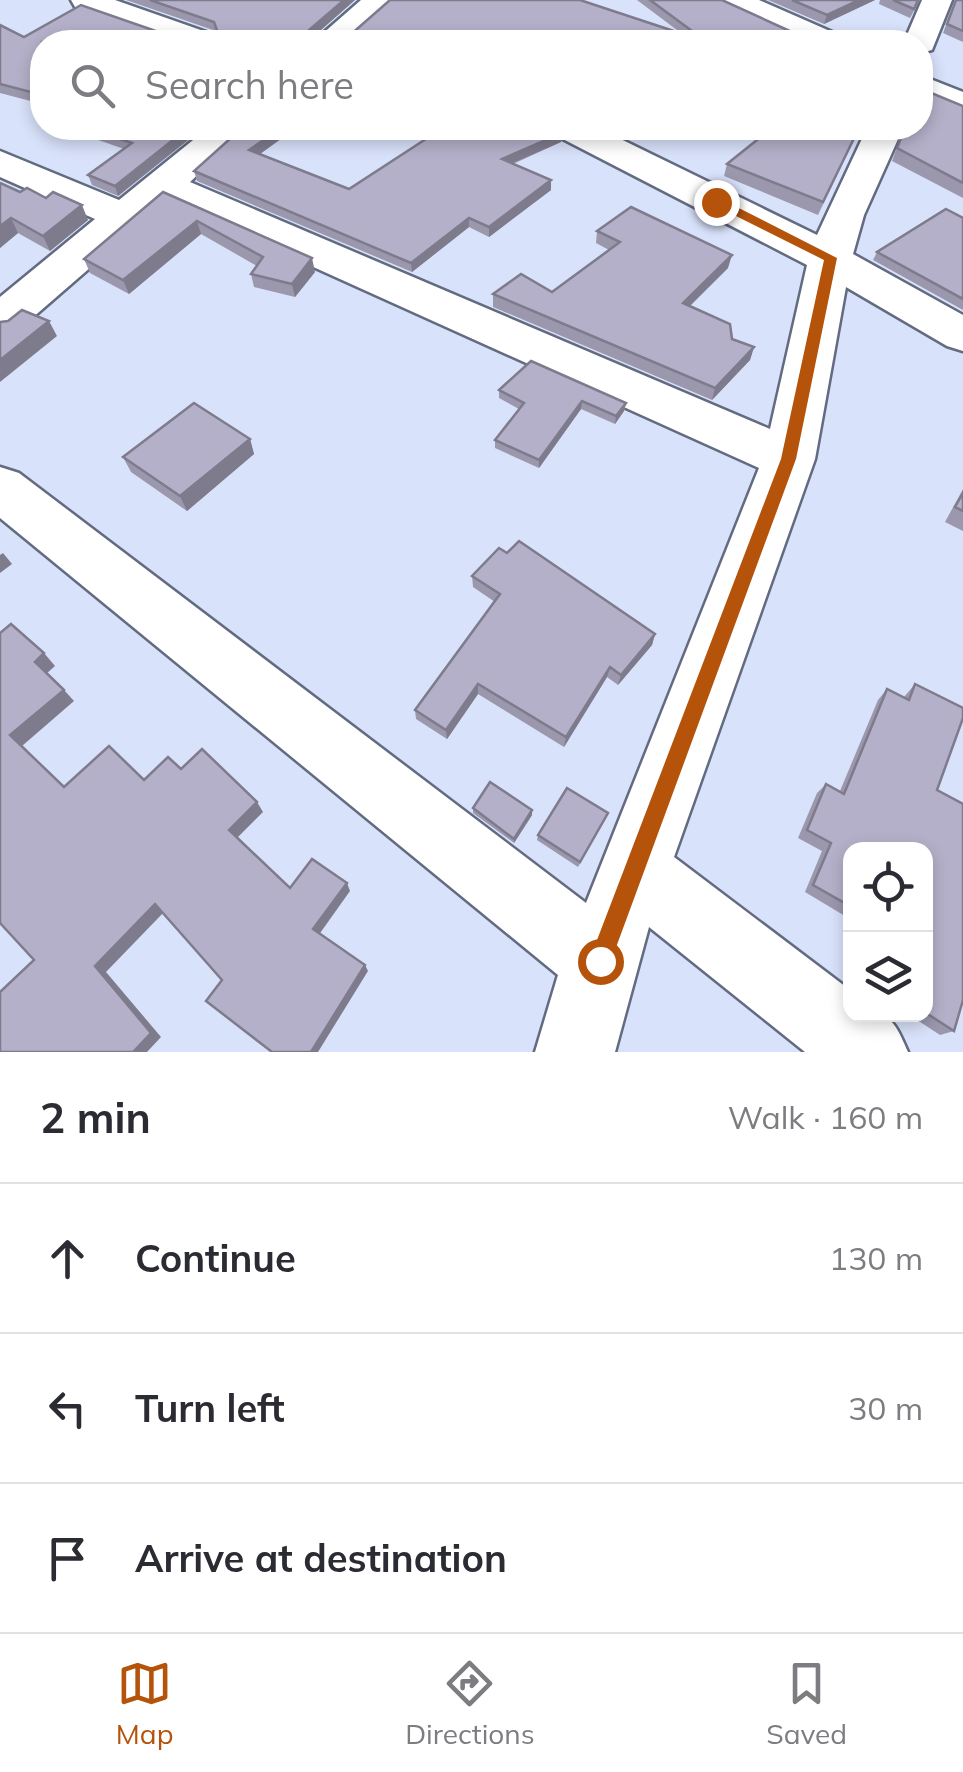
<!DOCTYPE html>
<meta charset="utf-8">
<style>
:root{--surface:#fff;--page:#f7f7f7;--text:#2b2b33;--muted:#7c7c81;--line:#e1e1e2;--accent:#b45309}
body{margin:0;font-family:Mulish,sans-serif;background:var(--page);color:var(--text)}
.controls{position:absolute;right:30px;bottom:30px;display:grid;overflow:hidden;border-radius:20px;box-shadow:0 5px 15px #0003}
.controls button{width:90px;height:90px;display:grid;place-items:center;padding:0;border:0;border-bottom:2px solid var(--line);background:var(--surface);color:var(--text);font:50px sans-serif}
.stop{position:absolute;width:30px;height:30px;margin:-22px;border:8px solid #b45309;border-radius:50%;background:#fff}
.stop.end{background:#b45309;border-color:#fff;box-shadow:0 2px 10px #0008}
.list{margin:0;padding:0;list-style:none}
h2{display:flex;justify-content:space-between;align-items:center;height:130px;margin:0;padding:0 40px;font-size:42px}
h2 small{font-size:32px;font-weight:400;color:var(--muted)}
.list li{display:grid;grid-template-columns:65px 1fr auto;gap:30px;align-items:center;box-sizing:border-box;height:150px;padding:0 40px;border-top:2px solid var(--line)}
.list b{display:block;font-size:38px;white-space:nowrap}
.list em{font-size:32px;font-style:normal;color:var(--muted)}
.icon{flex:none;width:55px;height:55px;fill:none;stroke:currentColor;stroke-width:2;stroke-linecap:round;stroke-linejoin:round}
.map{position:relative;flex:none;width:963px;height:1052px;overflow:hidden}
.search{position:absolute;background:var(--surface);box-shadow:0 5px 15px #0003;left:30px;right:30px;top:30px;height:110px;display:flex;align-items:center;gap:25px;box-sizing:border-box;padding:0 35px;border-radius:40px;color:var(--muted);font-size:38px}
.sheet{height:580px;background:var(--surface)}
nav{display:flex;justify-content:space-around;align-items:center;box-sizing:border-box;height:140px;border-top:2px solid var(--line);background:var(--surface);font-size:28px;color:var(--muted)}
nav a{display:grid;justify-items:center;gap:5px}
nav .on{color:var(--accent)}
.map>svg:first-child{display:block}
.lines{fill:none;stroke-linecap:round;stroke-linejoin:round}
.minor-casing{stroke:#636b80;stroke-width:5}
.minor{fill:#fff;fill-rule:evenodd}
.wall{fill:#9b97ad}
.shaded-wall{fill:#7e7b8d}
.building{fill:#b4b0c9;stroke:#7e7b8d;stroke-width:2.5}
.route{fill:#b45309}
</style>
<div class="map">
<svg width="963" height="1052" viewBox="0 0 963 1052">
<rect width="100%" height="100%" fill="#d9e2fb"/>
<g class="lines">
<g class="minor-casing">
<g id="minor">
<polygon points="71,0 115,0 215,35 219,42 174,42 75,7"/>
<polygon points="361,0 395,0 348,42 313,42"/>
<polygon points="718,0 759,0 839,35 843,42 801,42 722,7"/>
<polygon points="922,0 952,0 932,50 920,53 920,42 904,42"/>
<polygon points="920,75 963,92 963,117 920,99"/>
<path d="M208,128H248L190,182L770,429L807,265L557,136L552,128H598L817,235L867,128H903L864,215L853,254L963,315V351L947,346L846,287L815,459L674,857L850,990V1014C890,1014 892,1015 908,1052H805L649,927L615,1052H535L558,975L0,518V467L19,473L586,903L759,468L167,201L16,332L0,336V297L95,219L0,177V151L119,200Z"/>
</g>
</g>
<use href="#minor" class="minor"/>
</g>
<g class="wall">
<polygon points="126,0 355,0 315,35 681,33 637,0 722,0 789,41 786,42 42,42 42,104 0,93 0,25 24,37 218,36 216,31"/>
<polygon points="768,0 875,0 824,24"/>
<polygon points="880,0 920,0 910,18 879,4"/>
<polygon points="955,0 963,0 963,42 943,33 955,1"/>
<polygon points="924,90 963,106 963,198 892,161 904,128"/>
<polygon points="64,128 203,128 118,196 92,185 88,175 124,149"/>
<polygon points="242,128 296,128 259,154 349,189 424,140 400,130 400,128 554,128 562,133 561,142 513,164 551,180 551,190 489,237 469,227 412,272 197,181 194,171"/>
<polygon points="854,140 818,215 724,176 727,164"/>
<polygon points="0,183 20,192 46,198 88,220 50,251 18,233 0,248"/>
<polygon points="163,192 315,272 295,297 254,287 251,274 257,266 201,234 129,294 90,273 84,259"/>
<polygon points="963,218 963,310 873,260 877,252"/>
<polygon points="597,231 728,268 689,306 732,339 754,347 750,360 712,400 493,307 493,294 552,292 609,250 596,243"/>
<polygon points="499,390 626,403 624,411 615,424 581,409 539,468 495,448 495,440 519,409 499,398"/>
<polygon points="250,439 254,454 187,511 131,472 123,457"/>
<polygon points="963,489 963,531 945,522"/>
<polygon points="472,576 655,634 652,645 618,685 607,677 564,747 478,694 447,739 416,719 415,710 495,602 473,587"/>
<polygon points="915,684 937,790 954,1031 940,1035 908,1014 926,1014 926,850 850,850 850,919 805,892 822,851 798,838 817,793 826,784 840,791 878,700 887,689 904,697"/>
<polygon points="473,808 532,815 514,843 473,813"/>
<polygon points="606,818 578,867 537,840 538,835"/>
</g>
<g class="shaded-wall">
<polygon points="344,0 355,0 313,37 313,42 303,42 309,30"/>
<polygon points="859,0 875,0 824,24 827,15"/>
<polygon points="792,32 789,41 786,42 769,42"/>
<polygon points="188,128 203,128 118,196 115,186"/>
<polygon points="281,128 296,128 252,160 249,150"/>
<polygon points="562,133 561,142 501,168 502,159"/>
<polygon points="551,180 551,190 489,237 489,227"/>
<polygon points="82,205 88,220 50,251 43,236"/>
<polygon points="11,218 18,233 0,248 0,226"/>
<polygon points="469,218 469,227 412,272 411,263"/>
<polygon points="197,221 201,234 129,294 123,280"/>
<polygon points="732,255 728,268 680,316 683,303"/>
<polygon points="312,258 315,272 295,297 292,284"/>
<polygon points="49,321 57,336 0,382 0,360"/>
<polygon points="754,347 750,360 712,400 715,388"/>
<polygon points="582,401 581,409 539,468 539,460"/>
<polygon points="626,403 624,411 615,424 616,416"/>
<polygon points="250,439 254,454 187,511 180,496"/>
<polygon points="3,553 12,564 0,573 0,555"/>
<polygon points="655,634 652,645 618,685 621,675"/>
<polygon points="44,653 55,666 46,674 35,662"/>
<polygon points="610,667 607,677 564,747 566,737"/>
<polygon points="478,684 478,694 447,739 446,730"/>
<polygon points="64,690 74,701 22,746 10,735"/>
<polygon points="257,802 263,812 236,839 229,830"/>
<polygon points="532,810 532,815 514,843 514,839"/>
<polygon points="347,883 350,891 318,936 313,929"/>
<polygon points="155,904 164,912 106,972 161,1037 147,1052 133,1052 95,966"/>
<polygon points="365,965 368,971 318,1052 311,1052"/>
</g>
<g class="building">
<polygon points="150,0 344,0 309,30 309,35 349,36 390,0 580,0 707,42 650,0 722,0 792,32 769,42 329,42 313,37 303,42 42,42 42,95 0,84 0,25 24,37 81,5 170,36 219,36 214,22"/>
<polygon points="792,0 859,0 827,15"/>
<polygon points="893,0 918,0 914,9"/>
<polygon points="956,0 963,0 963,31 947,24"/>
<polygon points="920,82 924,90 963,106 963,183 897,148 905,128 920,128"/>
<polygon points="87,128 188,128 115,186 88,175 132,143"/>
<polygon points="242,128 281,128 249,150 349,189 432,135 416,128 554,128 562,133 502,159 551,180 489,227 469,218 411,263 194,171"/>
<polygon points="772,128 859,128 823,202 727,164"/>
<polygon points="0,183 20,192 27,188 46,198 53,192 82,205 43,236 11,218 0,226"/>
<polygon points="163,192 312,258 292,284 251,274 263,257 197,221 123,280 84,259"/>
<polygon points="631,207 732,255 683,303 730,324 732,339 754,347 715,388 493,294 521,274 552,292 620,242 597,231"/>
<polygon points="946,209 963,218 963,299 877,252"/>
<polygon points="22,310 49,321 0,360 0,322 8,321"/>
<polygon points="531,361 626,403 616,416 582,401 539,460 495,440 524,403 499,390"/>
<polygon points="194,403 250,439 180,496 123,457"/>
<polygon points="963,493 963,511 955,507"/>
<polygon points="519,541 655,634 621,675 610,667 566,737 478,684 446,730 415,710 500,594 472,576 499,548 507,553"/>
<polygon points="11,624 44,653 35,662 64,690 10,735 64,787 109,746 144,780 168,757 181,769 202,749 257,802 229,830 290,888 312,859 347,883 313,929 365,965 311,1052 272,1052 206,1001 222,980 155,904 95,966 151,1033 133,1052 0,1052 0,992 34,960 0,923 0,633"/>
<polygon points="915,684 963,708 963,718 937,790 963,804 963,1000 954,1031 926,1013 926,850 850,850 850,906 813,885 831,843 807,830 826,784 844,794 887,689 909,700"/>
<polygon points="490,782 532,810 514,839 473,808"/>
<polygon points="567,788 608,813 580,862 538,835"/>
</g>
<polygon class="route" points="712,199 721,199 837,258 796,459 611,961 608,969 600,972 592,969 589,961 781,459 824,260 712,204"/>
</svg>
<div class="controls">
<button><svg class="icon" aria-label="locate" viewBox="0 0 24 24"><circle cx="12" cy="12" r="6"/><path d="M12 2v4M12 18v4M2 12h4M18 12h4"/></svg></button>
<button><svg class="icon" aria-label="layers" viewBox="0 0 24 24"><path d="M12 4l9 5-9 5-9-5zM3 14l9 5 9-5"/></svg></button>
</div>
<div class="stop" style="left:600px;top:961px"></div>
<div class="stop end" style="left:716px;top:202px"></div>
<div class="search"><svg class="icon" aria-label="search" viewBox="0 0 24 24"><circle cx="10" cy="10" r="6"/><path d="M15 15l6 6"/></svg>Search here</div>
</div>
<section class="sheet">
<h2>2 min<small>Walk · 160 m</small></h2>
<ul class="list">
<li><svg class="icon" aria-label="ahead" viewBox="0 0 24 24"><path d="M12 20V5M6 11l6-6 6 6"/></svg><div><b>Continue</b></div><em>130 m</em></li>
<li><svg class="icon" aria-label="left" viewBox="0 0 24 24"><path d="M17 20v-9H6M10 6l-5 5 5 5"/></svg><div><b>Turn left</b></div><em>30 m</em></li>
<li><svg class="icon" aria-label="arrive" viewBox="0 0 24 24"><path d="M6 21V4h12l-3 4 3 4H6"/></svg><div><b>Arrive at destination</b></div></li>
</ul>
</section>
<nav>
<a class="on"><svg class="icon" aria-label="map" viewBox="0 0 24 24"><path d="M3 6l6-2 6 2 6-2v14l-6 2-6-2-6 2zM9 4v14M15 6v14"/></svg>Map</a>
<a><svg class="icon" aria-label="directions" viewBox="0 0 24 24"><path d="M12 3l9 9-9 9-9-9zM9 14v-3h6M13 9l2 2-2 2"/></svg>Directions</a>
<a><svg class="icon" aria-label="saved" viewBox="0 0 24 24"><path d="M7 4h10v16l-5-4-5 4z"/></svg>Saved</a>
</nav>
